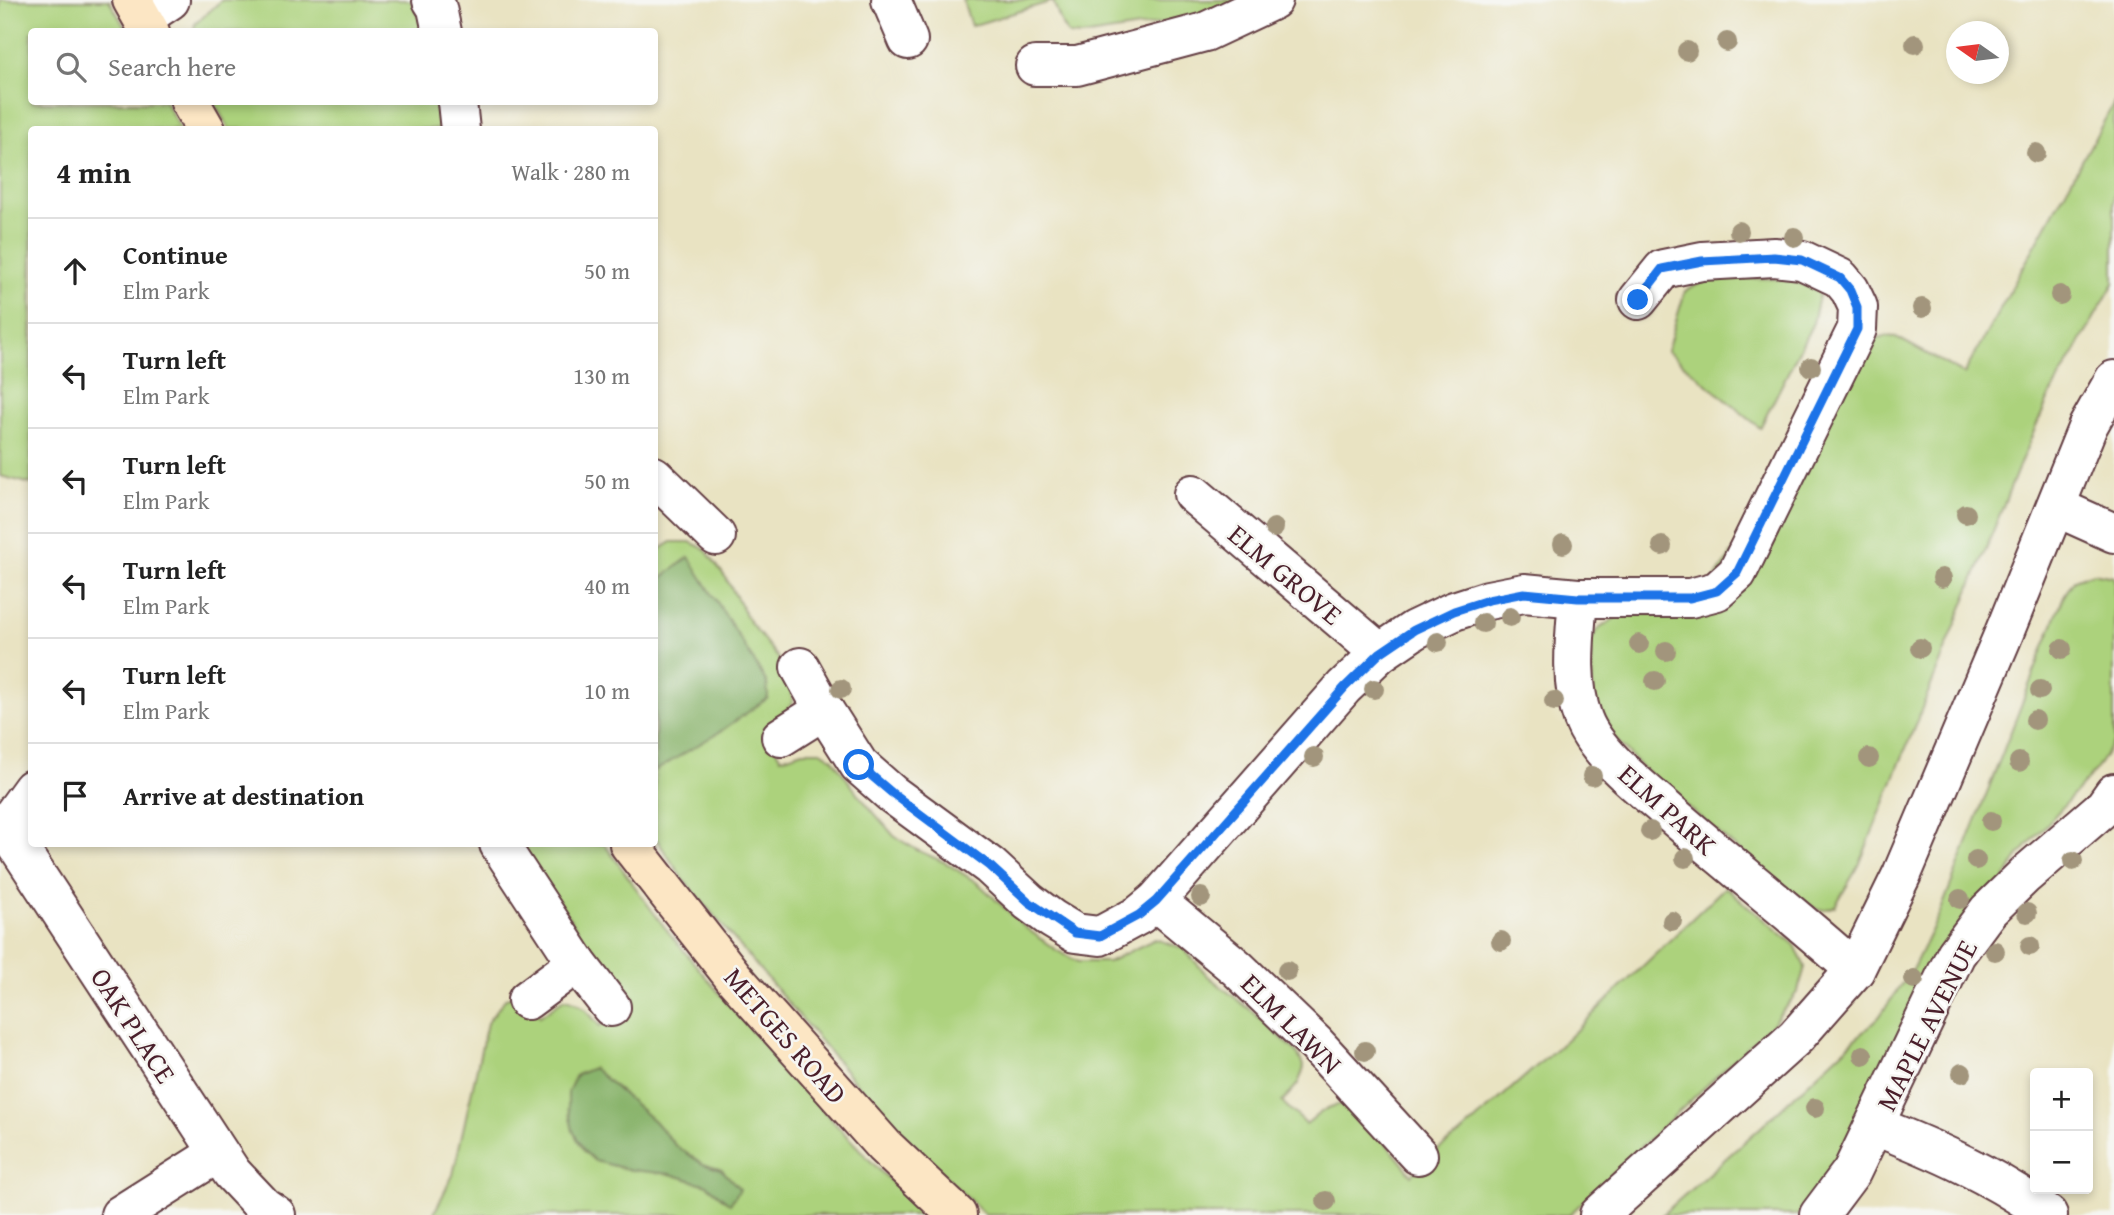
<!DOCTYPE html>
<meta charset="utf-8">
<style>
:root{--surface:#fff;--page:#f6f6f6;--text:#222;--muted:#767676;--line:#e0e0e0}
body{margin:0;font-family:"Gentium Book Plus",serif;background:var(--page);color:var(--text)}
.controls{position:absolute;right:21px;bottom:21px;display:grid;overflow:hidden;border-radius:7px;box-shadow:0 4px 10px #0003}
.controls button{width:63px;height:63px;display:grid;place-items:center;padding:0;border:0;border-bottom:2px solid var(--line);background:var(--surface);color:var(--text);font:35px sans-serif}
.compass{position:absolute;left:1946px;top:21px;width:63px;height:63px;border-radius:50%;background:var(--surface);box-shadow:0 4px 10px #0003;rotate:284deg}
.stop{position:absolute;width:21px;height:21px;margin:-16px;border:5px solid #1a73e8;border-radius:50%;background:#fff}
.stop.end{background:#1a73e8;border-color:#fff;box-shadow:0 2px 7px #0008}
.list{margin:0;padding:0;list-style:none}
h2{display:flex;justify-content:space-between;align-items:center;height:91px;margin:0;padding:0 28px;font-size:30px}
h2 small{font-size:23px;font-weight:400;color:var(--muted)}
.list li{display:grid;grid-template-columns:46px 1fr auto;gap:21px;align-items:center;box-sizing:border-box;height:105px;padding:0 28px;border-top:2px solid var(--line)}
.list b{display:block;font-size:26px;white-space:nowrap}
.list p{margin:0;font-size:23px;white-space:nowrap;color:var(--muted)}
.list em{font-size:23px;font-style:normal;color:var(--muted)}
.icon{flex:none;width:38px;height:38px;fill:none;stroke:currentColor;stroke-width:2;stroke-linecap:round;stroke-linejoin:round}
.map{position:relative;flex:none;width:2114px;height:1215px;overflow:hidden}
.search{position:absolute;background:var(--surface);box-shadow:0 4px 10px #0003;left:28px;top:28px;width:630px;height:77px;display:flex;align-items:center;gap:18px;box-sizing:border-box;padding:0 24px;border-radius:7px;color:var(--muted);font-size:26px}
.panel{position:absolute;background:var(--surface);box-shadow:0 4px 10px #0003;left:28px;top:126px;width:630px;height:721px;border-radius:7px}
.map>svg:first-child{display:block}
.green{fill:#acd27c;stroke:#7b7854;stroke-width:2}
.forest{fill:#89b46c;stroke:#6a6a4c;stroke-width:2}
.lines{fill:none;stroke-linecap:round;stroke-linejoin:round}
.street-casing{stroke:#623c42;stroke-width:42}
.secondary-casing{stroke:#623c42;stroke-width:42}
.street{stroke:#fff;stroke-width:38}
.secondary{stroke:#fce6c4;stroke-width:38}
.tree{fill:#a2957c}
.route{stroke:#1a73e8;stroke-width:9}
.labels{text-anchor:middle;dominant-baseline:central;stroke-width:5;stroke-linejoin:round;paint-order:stroke}
.street-label{font-size:28px;fill:#4a1f2b;stroke:#f6f6f2}
</style>
<div class="map">
<svg width="2114" height="1215" viewBox="0 0 2114 1215">
<rect width="100%" height="100%" fill="#f6f6f2"/>
<filter id="ink" filterUnits="userSpaceOnUse"><feTurbulence type="fractalNoise" baseFrequency=".0143" numOctaves="2"/><feDisplacementMap in="SourceGraphic" scale="14" xChannelSelector="R" yChannelSelector="G"/><feConvolveMatrix kernelMatrix="1 2 1 2 8 2 1 2 1" color-interpolation-filters="sRGB"/></filter>
<filter id="wash" filterUnits="userSpaceOnUse"><feTurbulence type="fractalNoise" baseFrequency=".00686" numOctaves="4" result="noise"/><feDisplacementMap in="SourceGraphic" scale="28" xChannelSelector="R" yChannelSelector="G"/><feGaussianBlur stdDeviation="1.57" result="paint"/><feColorMatrix in="noise" values="0 0 0 0 0 0 0 0 0 0 0 0 0 0 0 0 0 1.4 0 .05"/><feComposite in="paint" operator="in"/></filter>
<g filter="url(#wash)">
<rect width="100%" height="100%" fill="#e9e3c2"/>
<g class="green">
<polygon points="0,0 109,0 127,31 32,32 32,102 165,102 180,129 32,130 31,484 0,476"/>
<polygon points="222,0 410,0 417,10 422,31 194,32 195,24"/>
<polygon points="963,0 1240,0 1209,16 1082,36 1069,35 1063,27 1053,1 971,26"/>
<polygon points="214,102 435,102 439,129 229,129"/>
<polygon points="2114,103 2114,283 2050,395 2024,454 1859,865 1835,906 1824,910 1813,907 1778,884 1638,764 1613,736 1600,714 1593,692 1590,645 1596,631 1621,614 1692,613 1874,339 1885,336 1896,337 1964,374"/>
<path d="M1739,278C1766,278 1795,277 1820,292L1813,323L1760,428L1667,351L1685,291L1705,281Z"/>
<path d="M672,542H690L705,549L726,578L749,621L786,668L792,686V703L782,717L764,729L781,758L803,751H821L832,758L857,793L894,836L917,850L946,863L979,884L1026,928L1056,950L1078,962H1108L1155,939L1183,948L1208,976L1253,1012L1297,1052L1304,1068L1298,1084L1282,1102L1306,1124C1315,1117 1326,1106 1338,1105C1357,1102 1399,1160 1412,1175L1429,1156L1459,1135L1566,1040L1725,887L1795,945L1805,967L1798,991L1772,1024L1569,1215H985L883,1115L683,879L655,837L654,553Z"/>
<polygon points="2093,573 2114,577 2114,741 2096,770 2019,855 1818,1188 1798,1215 1662,1215 1760,1128 1879,1017 1913,968 1939,915 2064,596 2074,580"/>
<path d="M520,844H604C626,873 647,905 670,934C750,1032 834,1126 924,1215H433L453,1175L487,1023L506,998L523,992L540,1016L564,999C581,1001 589,1014 600,1026L621,1009L587,944Z"/>
</g>
<g class="forest">
<polygon points="689,557 757,666 767,683 768,698 721,731 655,771 655,583"/>
<polygon points="593,1068 654,1121 675,1145 703,1164 722,1170 740,1189 730,1204 707,1185 670,1174 631,1170 595,1161 584,1151 573,1131 568,1108 568,1092 576,1075"/>
</g>
</g>
<g filter="url(#ink)">
<g class="lines">
<g class="street-casing">
<g id="street">
<polyline points="432,0 437,8 442,32"/>
<polyline points="891,0 908,40"/>
<polyline points="143,18 170,0"/>
<polyline points="1035,66 1077,66 1205,32 1273,0"/>
<polyline points="457,102 460,130"/>
<polyline points="654,476 716,536"/>
<polyline points="1193,494 1380,653"/>
<polyline points="2056,507 2114,533"/>
<path d="M1578,598C1575,637 1569,681 1583,719C1595,751 1635,783 1661,805C1724,861 1792,913 1855,970"/>
<polyline points="800,667 824,710 859,765 892,794 990,866 1029,902 1052,919 1075,933 1100,936 1139,915 1156,901 1344,687 1380,653 1414,630 1454,611 1488,600 1524,593 1578,598 1690,598 1717,591 1737,573 1857,329 1858,307 1850,290 1840,278 1802,260 1774,257 1702,261 1663,269 1638,300"/>
<polyline points="781,737 824,710"/>
<polyline points="0,827 11,836 232,1173 263,1206 276,1215"/>
<polyline points="3,829 32,789"/>
<polyline points="499,844 577,963 611,1007"/>
<polyline points="1156,901 1237,968 1316,1044 1418,1155"/>
<polyline points="527,1000 577,963"/>
<path d="M1875,1126C1936,1150 1995,1176 2048,1215"/>
<polyline points="120,1215 218,1153"/>
<polyline points="1599,1215 1796,1037 1855,970 1902,874 2002,638 2088,426 2114,380"/>
<polyline points="1819,1215 1852,1171 1956,954 1988,911 2025,875 2104,807 2114,793"/>
</g>
</g>
<g class="secondary-casing">
<g id="secondary">
<polyline points="132,0 150,32"/>
<polyline points="190,102 206,130"/>
<polyline points="629,844 735,979 884,1146 957,1215"/>
</g>
</g>
<use href="#street" class="street"/>
<use href="#secondary" class="secondary"/>
</g>
<g class="tree">
<circle cx="1727" cy="42" r="10"/>
<circle cx="1915" cy="44" r="10"/>
<circle cx="1687" cy="51" r="10"/>
<circle cx="2036" cy="153" r="10"/>
<circle cx="1739" cy="231" r="10"/>
<circle cx="1794" cy="237" r="10"/>
<circle cx="2060" cy="295" r="10"/>
<circle cx="1922" cy="308" r="10"/>
<circle cx="1811" cy="367" r="10"/>
<circle cx="1966" cy="514" r="10"/>
<circle cx="1274" cy="528" r="10"/>
<circle cx="1563" cy="544" r="10"/>
<circle cx="1662" cy="546" r="10"/>
<circle cx="1942" cy="578" r="10"/>
<circle cx="1510" cy="617" r="10"/>
<circle cx="1483" cy="623" r="10"/>
<circle cx="1438" cy="642" r="10"/>
<circle cx="1639" cy="644" r="10"/>
<circle cx="1920" cy="648" r="10"/>
<circle cx="2062" cy="649" r="10"/>
<circle cx="1666" cy="651" r="10"/>
<circle cx="1655" cy="681" r="10"/>
<circle cx="841" cy="689" r="10"/>
<circle cx="1374" cy="689" r="10"/>
<circle cx="2040" cy="690" r="10"/>
<circle cx="1554" cy="701" r="10"/>
<circle cx="2035" cy="720" r="10"/>
<circle cx="1314" cy="757" r="10"/>
<circle cx="1869" cy="758" r="10"/>
<circle cx="2019" cy="762" r="10"/>
<circle cx="1592" cy="776" r="10"/>
<circle cx="1991" cy="821" r="10"/>
<circle cx="1650" cy="831" r="10"/>
<circle cx="1685" cy="858" r="10"/>
<circle cx="1976" cy="860" r="10"/>
<circle cx="2073" cy="861" r="10"/>
<circle cx="1201" cy="897" r="10"/>
<circle cx="1960" cy="899" r="10"/>
<circle cx="2027" cy="913" r="10"/>
<circle cx="1672" cy="921" r="10"/>
<circle cx="1501" cy="941" r="10"/>
<circle cx="2030" cy="946" r="10"/>
<circle cx="1995" cy="951" r="10"/>
<circle cx="1287" cy="971" r="10"/>
<circle cx="1914" cy="979" r="10"/>
<circle cx="1365" cy="1051" r="10"/>
<circle cx="1863" cy="1055" r="10"/>
<circle cx="1962" cy="1073" r="10"/>
<circle cx="1815" cy="1108" r="10"/>
<circle cx="1326" cy="1201" r="10"/>
</g>
</g>
<g class="lines" filter="url(#ink)">
<polyline class="route" points="859,765 892,793 990,866 1029,902 1075,933 1100,936 1139,915 1156,901 1345,687 1380,653 1414,630 1454,611 1488,600 1524,593 1578,598 1690,598 1717,591 1737,573 1857,329 1857,307 1850,290 1840,278 1802,260 1774,257 1702,261 1662,269 1638,300"/>
</g>
<g class="labels">
<g class="street-label">
<text transform="translate(1286 574) rotate(40)">ELM GROVE</text>
<text transform="translate(1668 809) rotate(42)">ELM PARK</text>
<text transform="translate(1292 1023) rotate(45)">ELM LAWN</text>
<text transform="translate(134 1025) rotate(57)">OAK PLACE</text>
<text transform="translate(1926 1025) rotate(-63)">MAPLE AVENUE</text>
<text transform="translate(786 1035) rotate(49)">METGES ROAD</text>
</g>
</g>
</svg>
<div class="controls">
<button>+</button>
<button>−</button>
</div>
<svg class="compass" viewBox="-18 -18 36 36"><path d="M0-13l5 13h-10z" fill="#e53935"/><path d="M0 13l5-13h-10z" fill="#767676"/></svg>
<div class="stop" style="left:859px;top:765px"></div>
<div class="stop end" style="left:1638px;top:300px"></div>
<div class="search"><svg class="icon" aria-label="search" viewBox="0 0 24 24"><circle cx="10" cy="10" r="6"/><path d="M15 15l6 6"/></svg>Search here</div>
<section class="panel">
<h2>4 min<small>Walk · 280 m</small></h2>
<ul class="list">
<li><svg class="icon" aria-label="ahead" viewBox="0 0 24 24"><path d="M12 20V5M6 11l6-6 6 6"/></svg><div><b>Continue</b><p>Elm Park</p></div><em>50 m</em></li>
<li><svg class="icon" aria-label="left" viewBox="0 0 24 24"><path d="M17 20v-9H6M10 6l-5 5 5 5"/></svg><div><b>Turn left</b><p>Elm Park</p></div><em>130 m</em></li>
<li><svg class="icon" aria-label="left" viewBox="0 0 24 24"><path d="M17 20v-9H6M10 6l-5 5 5 5"/></svg><div><b>Turn left</b><p>Elm Park</p></div><em>50 m</em></li>
<li><svg class="icon" aria-label="left" viewBox="0 0 24 24"><path d="M17 20v-9H6M10 6l-5 5 5 5"/></svg><div><b>Turn left</b><p>Elm Park</p></div><em>40 m</em></li>
<li><svg class="icon" aria-label="left" viewBox="0 0 24 24"><path d="M17 20v-9H6M10 6l-5 5 5 5"/></svg><div><b>Turn left</b><p>Elm Park</p></div><em>10 m</em></li>
<li><svg class="icon" aria-label="arrive" viewBox="0 0 24 24"><path d="M6 21V4h12l-3 4 3 4H6"/></svg><div><b>Arrive at destination</b></div></li>
</ul>
</section>
</div>
